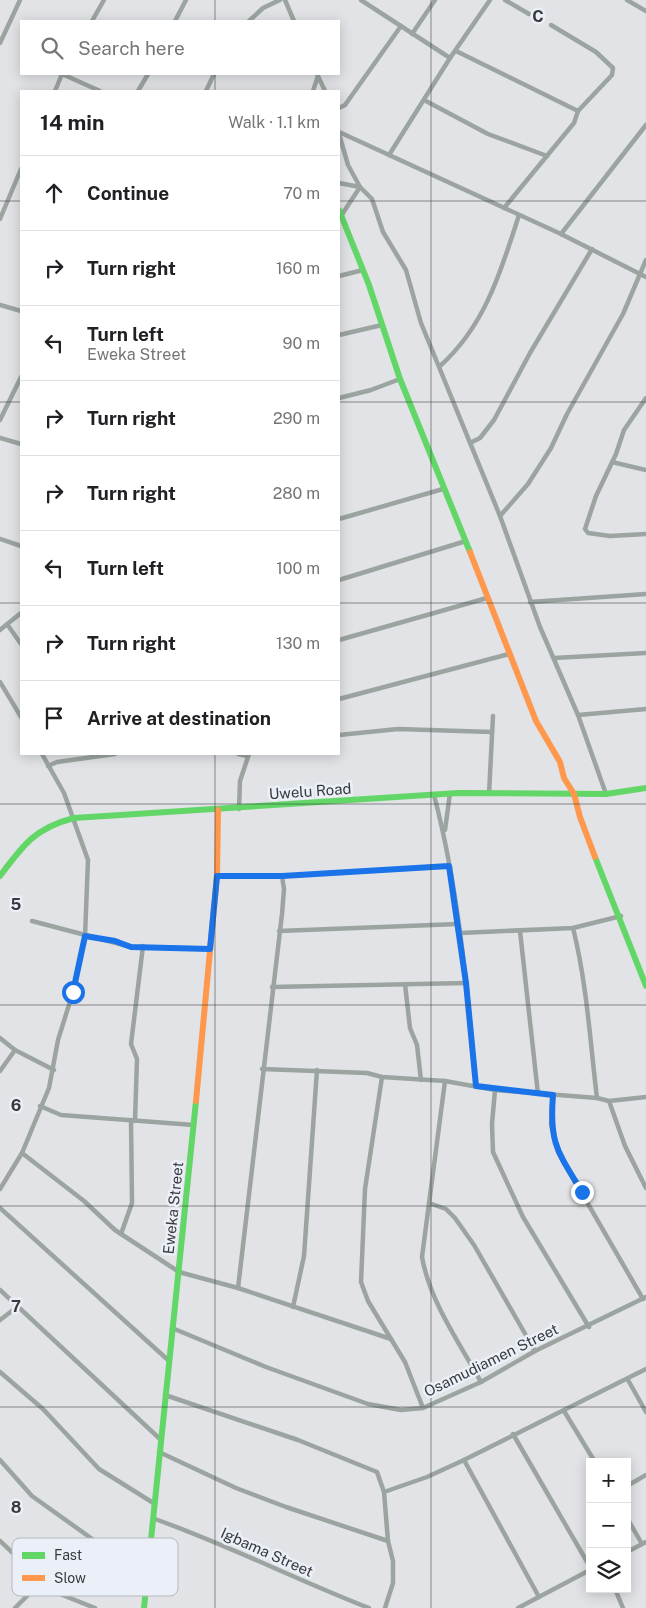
<!DOCTYPE html>
<meta charset="utf-8">
<style>
:root{--surface:#fff;--page:#f2f2f2;--text:#202124;--muted:#757577;--line:#e0e0e0}
body{margin:0;font-family:"Public Sans",sans-serif;background:var(--page);color:var(--text)}
.controls{position:absolute;right:15px;bottom:15px;display:grid;overflow:hidden;border-radius:0px;box-shadow:0 2px 12px #0003}
.controls button{width:45px;height:45px;display:grid;place-items:center;padding:0;border:0;border-bottom:1px solid var(--line);background:var(--surface);color:var(--text);font:25px sans-serif}
.stop{position:absolute;width:15px;height:15px;margin:-11px;border:4px solid #1a73e8;border-radius:50%;background:#fff}
.stop.end{background:#1a73e8;border-color:#fff;box-shadow:0 1px 5px #0008}
.list{margin:0;padding:0;list-style:none}
h2{display:flex;justify-content:space-between;align-items:center;height:65px;margin:0;padding:0 20px;font-size:21px}
h2 small{font-size:16px;font-weight:400;color:var(--muted)}
.list li{display:grid;grid-template-columns:32px 1fr auto;gap:15px;align-items:center;box-sizing:border-box;height:75px;padding:0 20px;border-top:1px solid var(--line)}
.list b{display:block;font-size:19px;white-space:nowrap}
.list p{margin:0;font-size:16px;white-space:nowrap;color:var(--muted)}
.list em{font-size:16px;font-style:normal;color:var(--muted)}
.icon{flex:none;width:28px;height:28px;fill:none;stroke:currentColor;stroke-width:2;stroke-linecap:round;stroke-linejoin:round}
.map{position:relative;flex:none;width:646px;height:1608px;overflow:hidden}
.search{position:absolute;background:var(--surface);box-shadow:0 2px 12px #0003;left:20px;top:20px;width:320px;height:55px;display:flex;align-items:center;gap:12px;box-sizing:border-box;padding:0 18px;border-radius:0px;color:var(--muted);font-size:19px}
.panel{position:absolute;background:var(--surface);box-shadow:0 2px 12px #0003;left:20px;top:90px;width:320px;height:665px;border-radius:0px}
.map>svg:first-child{display:block}
.lines{fill:none;stroke-linecap:round;stroke-linejoin:round}
.street{stroke:#9ba4a0;stroke-width:4.5}
.fast{stroke:#63d668;stroke-width:6}
.slow{stroke:#ff974d;stroke-width:6}
.route{stroke:#1a73e8;stroke-width:6}
.grid{fill:none;stroke:#383a3d;stroke-width:1;stroke-opacity:0.55}
.labels{text-anchor:middle;dominant-baseline:central;stroke-width:5;stroke-linejoin:round;paint-order:stroke}
.street-label{font-size:15px;fill:#383a3d;stroke:#ebeff7}
.key{fill:#ebeff7;stroke:#b5b9bf;stroke-width:1}
.key-label{font-size:14px;fill:#383a3d}
.grid-label{font-size:16px;text-anchor:middle;font-weight:bold;fill:#383a3d;stroke:#ebeff7;stroke-width:5;stroke-linejoin:round;paint-order:stroke}
</style>
<div class="map">
<svg width="646" height="1608" viewBox="0 0 646 1608">
<rect width="100%" height="100%" fill="#e1e3e6"/>
<g class="lines">
<g class="street">
<polyline points="285,0 294,21"/>
<polyline points="361,0 450,58"/>
<polyline points="505,0 529,14"/>
<polyline points="627,0 646,11"/>
<polyline points="92,21 104,0"/>
<polyline points="175,21 186,0"/>
<polyline points="249,21 263,8 280,0"/>
<polyline points="551,25 596,52 613,68 612,75 578,111"/>
<polyline points="412,34 435,0"/>
<polyline points="0,43 20,0"/>
<polyline points="456,51 578,111 574,123 504,208"/>
<polyline points="62,74 100,91"/>
<polyline points="317,74 325,91"/>
<polyline points="55,91 62,74"/>
<polyline points="138,91 148,74"/>
<polyline points="206,91 214,74"/>
<polyline points="313,91 318,76"/>
<polyline points="424,100 488,134 547,156"/>
<polyline points="339,108 345,105 401,26"/>
<polyline points="339,132 561,234 646,277"/>
<polyline points="339,134 348,165 360,187 372,199 383,232 406,270 421,323 500,516 540,627 578,715 606,794"/>
<polyline points="389,155 450,58 490,0"/>
<polyline points="339,183 360,187 341,216"/>
<polyline points="0,219 21,169"/>
<polyline points="561,234 646,125"/>
<polyline points="339,276 363,270"/>
<polyline points="0,305 21,311"/>
<polyline points="339,335 382,325"/>
<path d="M440,366C485,326 501,271 519,215"/>
<polyline points="339,398 371,390 400,379"/>
<polyline points="646,398 624,430 616,454 596,496 585,529 588,533 610,536 646,534"/>
<polyline points="0,420 21,377"/>
<polyline points="0,438 21,444"/>
<polyline points="470,443 480,438 494,420 530,353 592,249"/>
<polyline points="612,462 646,470"/>
<polyline points="500,516 528,484 551,448 567,414 623,314 646,260"/>
<polyline points="339,519 443,489"/>
<polyline points="0,539 21,546"/>
<polyline points="339,580 466,541"/>
<polyline points="530,602 646,594"/>
<polyline points="7,624 21,644"/>
<polyline points="0,630 21,613"/>
<polyline points="339,640 487,598"/>
<polyline points="554,658 646,653"/>
<polyline points="0,682 21,717"/>
<polyline points="339,699 509,654"/>
<polyline points="578,715 646,709"/>
<polyline points="339,735 398,729 492,732"/>
<polyline points="238,754 248,756"/>
<polyline points="48,766 57,762 115,754"/>
<polyline points="489,794 493,716"/>
<path d="M434,795C459,890 467,989 476,1086"/>
<polyline points="239,809 240,781 249,754"/>
<polyline points="445,830 450,793"/>
<polyline points="217,876 282,876"/>
<polyline points="32,921 131,947 210,949"/>
<path d="M573,928C587,984 590,1041 597,1098"/>
<polyline points="279,931 458,924"/>
<polyline points="520,931 538,1094"/>
<polyline points="460,933 573,928 621,916"/>
<polyline points="405,984 410,1028 417,1045 421,1080"/>
<polyline points="272,987 467,983"/>
<polyline points="0,1038 15,1050 54,1070"/>
<polyline points="262,1069 367,1073 382,1077 445,1081 495,1090 597,1098 609,1101 646,1097"/>
<polyline points="0,1071 15,1050"/>
<polyline points="382,1077 365,1189 361,1282 368,1301 391,1339"/>
<path d="M445,1081L422,1257C430,1302 459,1342 481,1382"/>
<polyline points="495,1090 492,1124 493,1152 523,1217 589,1327"/>
<polyline points="553,1095 551,1125 558,1152 643,1299"/>
<polyline points="609,1101 625,1146 646,1188"/>
<polyline points="40,1106 61,1115 194,1125"/>
<polyline points="135,1121 137,1059 131,1044 143,946"/>
<polyline points="22,1153 84,1201 115,1230 179,1272 238,1288 391,1339 405,1362 423,1408"/>
<polyline points="0,1189 22,1153 49,1088 58,1040 73,992 85,936 88,860 64,793 42,754"/>
<polyline points="429,1203 446,1209 455,1218 474,1245 535,1351"/>
<polyline points="0,1208 168,1360"/>
<polyline points="121,1234 132,1203 131,1120"/>
<polyline points="238,1288 282,914 284,889 282,876 449,866"/>
<polyline points="0,1290 160,1439"/>
<polyline points="293,1307 304,1256 317,1070"/>
<polyline points="0,1320 17,1307"/>
<polyline points="172,1328 266,1367 368,1404 401,1410 423,1408 481,1382 535,1351 646,1297"/>
<polyline points="0,1372 43,1409 99,1469 155,1504"/>
<polyline points="628,1380 646,1412"/>
<polyline points="165,1395 298,1440 377,1472 384,1492 388,1541 393,1561 393,1583 385,1608"/>
<polyline points="564,1411 595,1462"/>
<polyline points="513,1434 590,1567"/>
<polyline points="159,1452 236,1488 286,1507 388,1541"/>
<polyline points="0,1460 32,1496 102,1546 148,1567"/>
<polyline points="464,1460 539,1597"/>
<polyline points="627,1486 646,1475"/>
<polyline points="384,1492 427,1477 464,1460 646,1369"/>
<polyline points="627,1518 642,1544"/>
<path d="M155,1519C228,1545 297,1580 369,1608"/>
<polyline points="0,1541 34,1573 60,1594 95,1608"/>
<polyline points="627,1552 646,1542"/>
<polyline points="615,1589 623,1608"/>
<polyline points="15,1608 43,1580"/>
<polyline points="518,1608 590,1570"/>
</g>
<g class="fast">
<polyline points="339,210 369,285 400,379 470,552"/>
<polyline points="595,857 646,986"/>
<path d="M0,876C23,845 35,828 74,818L458,793L606,794L646,788"/>
<polyline points="144,1608 196,1101"/>
</g>
<g class="slow">
<polyline points="470,552 536,721 560,762 564,778 574,794 580,817 595,857"/>
<polyline points="196,1101 217,876 218,810"/>
</g>
</g>
<g class="lines">
<path class="route" d="M73,992L85,936L115,941L131,947L210,949L217,876H282L449,866L466,983L476,1086L553,1095C549,1144 558,1152 582,1192"/>
</g>
<path class="grid" d="M215,0V21M431,0V1608M215,74V91M0,201H21M339,201H646M0,402H21M339,402H646M0,603H21M339,603H646M215,754V1608M0,804H646M0,1005H646M0,1206H646M0,1407H646"/>
<g class="labels">
<g class="street-label">
<text transform="translate(310 791) rotate(-4)">Uwelu Road</text>
<text transform="translate(173 1208) rotate(-84)">Eweka Street</text>
<text transform="translate(491 1360) rotate(-26)">Osamudiamen Street</text>
<text transform="translate(267 1552) rotate(24)">Igbama Street</text>
</g>
</g>
<rect x="12" y="1538" width="166" height="58" rx="8" class="key"/>
<rect x="22" y="1552" width="23" height="7" fill="#63d668"/>
<rect x="22" y="1575" width="23" height="6" fill="#ff974d"/>
<g class="key-label">
<text x="54" y="1560">Fast</text>
<text x="54" y="1583">Slow</text>
</g>
<g class="grid-label">
<text x="538" y="22">C</text>
<text x="16" y="910">5</text>
<text x="16" y="1111">6</text>
<text x="16" y="1312">7</text>
<text x="16" y="1513">8</text>
</g>
</svg>
<div class="controls">
<button>+</button>
<button>−</button>
<button><svg class="icon" aria-label="layers" viewBox="0 0 24 24"><path d="M12 4l9 5-9 5-9-5zM3 14l9 5 9-5"/></svg></button>
</div>
<div class="stop" style="left:73px;top:992px"></div>
<div class="stop end" style="left:582px;top:1192px"></div>
<div class="search"><svg class="icon" aria-label="search" viewBox="0 0 24 24"><circle cx="10" cy="10" r="6"/><path d="M15 15l6 6"/></svg>Search here</div>
<section class="panel">
<h2>14 min<small>Walk · 1.1 km</small></h2>
<ul class="list">
<li><svg class="icon" aria-label="ahead" viewBox="0 0 24 24"><path d="M12 20V5M6 11l6-6 6 6"/></svg><div><b>Continue</b></div><em>70 m</em></li>
<li><svg class="icon" aria-label="right" viewBox="0 0 24 24"><path d="M7 20v-9h11M14 6l5 5-5 5"/></svg><div><b>Turn right</b></div><em>160 m</em></li>
<li><svg class="icon" aria-label="left" viewBox="0 0 24 24"><path d="M17 20v-9H6M10 6l-5 5 5 5"/></svg><div><b>Turn left</b><p>Eweka Street</p></div><em>90 m</em></li>
<li><svg class="icon" aria-label="right" viewBox="0 0 24 24"><path d="M7 20v-9h11M14 6l5 5-5 5"/></svg><div><b>Turn right</b></div><em>290 m</em></li>
<li><svg class="icon" aria-label="right" viewBox="0 0 24 24"><path d="M7 20v-9h11M14 6l5 5-5 5"/></svg><div><b>Turn right</b></div><em>280 m</em></li>
<li><svg class="icon" aria-label="left" viewBox="0 0 24 24"><path d="M17 20v-9H6M10 6l-5 5 5 5"/></svg><div><b>Turn left</b></div><em>100 m</em></li>
<li><svg class="icon" aria-label="right" viewBox="0 0 24 24"><path d="M7 20v-9h11M14 6l5 5-5 5"/></svg><div><b>Turn right</b></div><em>130 m</em></li>
<li><svg class="icon" aria-label="arrive" viewBox="0 0 24 24"><path d="M6 21V4h12l-3 4 3 4H6"/></svg><div><b>Arrive at destination</b></div></li>
</ul>
</section>
</div>
